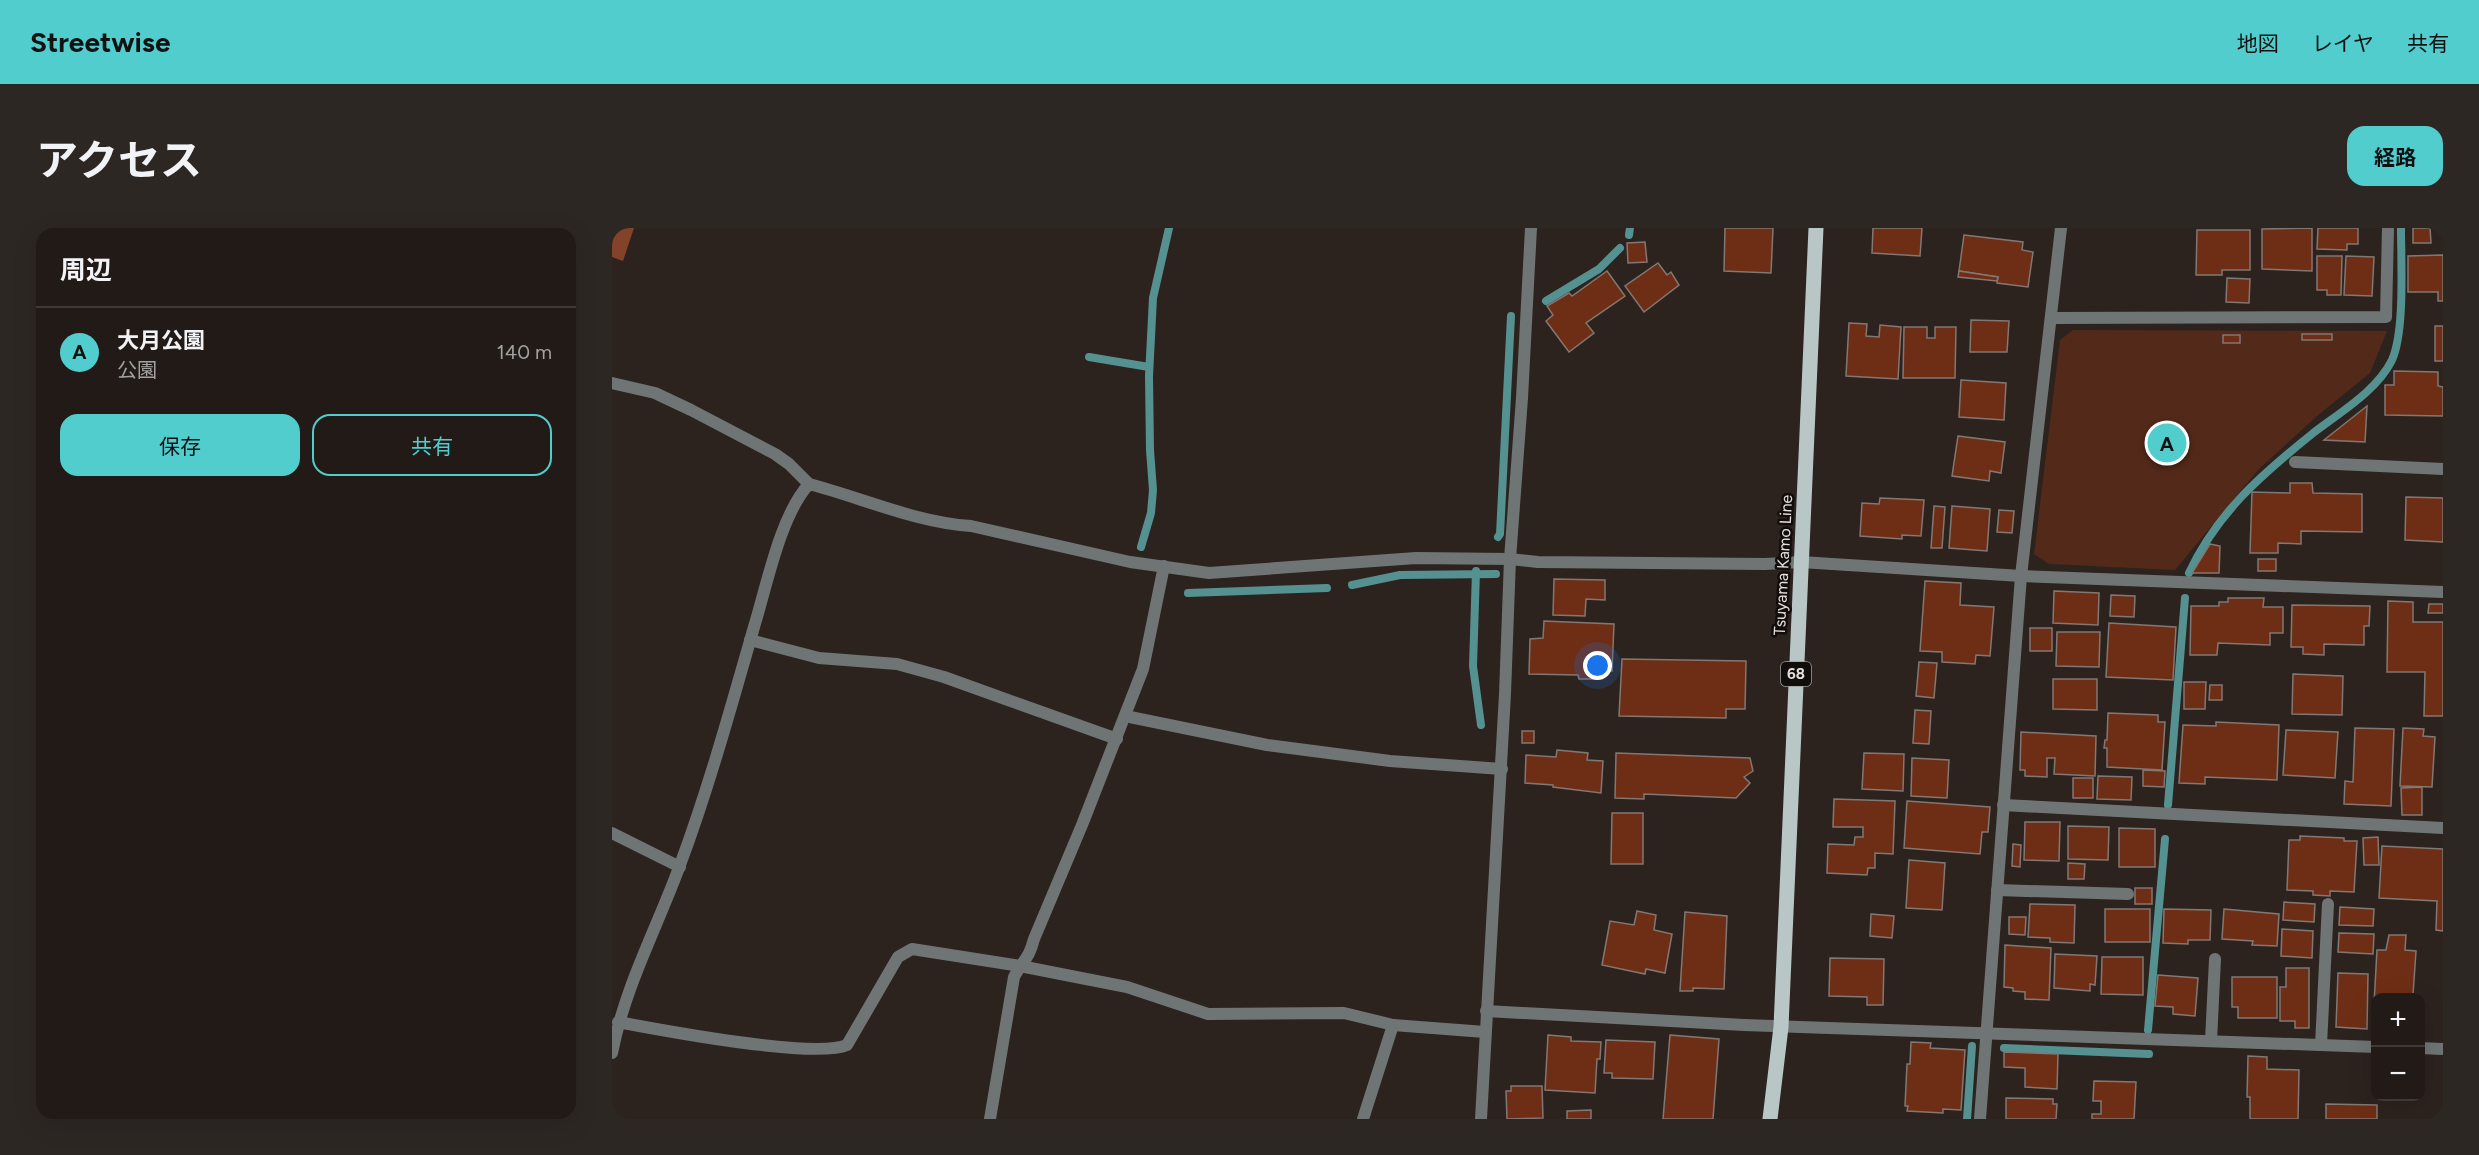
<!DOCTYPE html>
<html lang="ja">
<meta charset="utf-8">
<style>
:root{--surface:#211a17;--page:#2d2724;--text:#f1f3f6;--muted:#a2a1a1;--line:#3e3836;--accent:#52cdce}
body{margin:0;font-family:Figtree,"Noto Sans JP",sans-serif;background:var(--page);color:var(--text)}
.controls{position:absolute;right:18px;bottom:18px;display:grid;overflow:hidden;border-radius:12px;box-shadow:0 6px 24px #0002}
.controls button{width:54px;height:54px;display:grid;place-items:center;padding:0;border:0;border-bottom:2px solid var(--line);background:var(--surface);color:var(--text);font:30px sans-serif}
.you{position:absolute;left:986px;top:438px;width:21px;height:21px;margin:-15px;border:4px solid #fff;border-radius:50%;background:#1a73e8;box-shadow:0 0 0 9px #1a73e833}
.badge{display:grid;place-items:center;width:39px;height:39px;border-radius:50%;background:var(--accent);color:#111;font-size:20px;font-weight:700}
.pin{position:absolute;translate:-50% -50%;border:3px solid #fff;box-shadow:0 2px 6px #0006}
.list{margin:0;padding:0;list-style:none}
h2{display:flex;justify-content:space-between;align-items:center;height:78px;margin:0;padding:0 24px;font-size:26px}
h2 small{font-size:20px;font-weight:400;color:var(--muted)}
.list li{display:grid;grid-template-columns:39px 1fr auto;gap:18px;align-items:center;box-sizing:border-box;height:90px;padding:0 24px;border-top:2px solid var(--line)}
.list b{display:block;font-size:22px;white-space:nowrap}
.list p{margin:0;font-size:20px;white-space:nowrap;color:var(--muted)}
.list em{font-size:20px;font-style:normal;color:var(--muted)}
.actions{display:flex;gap:12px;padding:18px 24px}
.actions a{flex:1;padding:14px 0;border:2px solid var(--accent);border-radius:18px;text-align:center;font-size:21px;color:var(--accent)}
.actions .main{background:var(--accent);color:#111}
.map{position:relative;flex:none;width:1831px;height:891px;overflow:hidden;border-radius:18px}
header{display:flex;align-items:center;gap:36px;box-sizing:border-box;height:84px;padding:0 30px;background:var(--accent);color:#111}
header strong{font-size:28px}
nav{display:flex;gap:33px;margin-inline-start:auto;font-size:21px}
.intro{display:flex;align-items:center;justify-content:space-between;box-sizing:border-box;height:144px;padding:0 36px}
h1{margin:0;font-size:42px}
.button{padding:15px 27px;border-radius:18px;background:var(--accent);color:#111;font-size:21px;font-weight:700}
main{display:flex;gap:36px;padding:0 36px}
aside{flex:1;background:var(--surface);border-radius:18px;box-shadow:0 6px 24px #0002}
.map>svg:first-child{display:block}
.green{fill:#53291a}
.forest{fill:#84422a}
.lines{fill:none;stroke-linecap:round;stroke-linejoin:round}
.stream{stroke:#559191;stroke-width:8}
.building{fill:#6e2e15;stroke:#837773;stroke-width:1.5}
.minor{stroke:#6f7575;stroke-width:12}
.primary{stroke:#b9c6c6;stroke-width:15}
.labels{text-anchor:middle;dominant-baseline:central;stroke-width:5;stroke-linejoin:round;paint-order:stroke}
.shield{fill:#110d0b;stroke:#a59f9d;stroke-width:1.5}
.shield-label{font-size:15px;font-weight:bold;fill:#e5dedc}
.street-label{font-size:16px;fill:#e5dedc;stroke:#110d0b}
</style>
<header>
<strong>Streetwise</strong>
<nav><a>地図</a><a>レイヤ</a><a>共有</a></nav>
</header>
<div class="intro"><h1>アクセス</h1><a class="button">経路</a></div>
<main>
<aside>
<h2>周辺<small></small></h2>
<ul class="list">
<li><span class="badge">A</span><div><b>大月公園</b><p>公園</p></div><em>140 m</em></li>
</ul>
<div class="actions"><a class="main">保存</a><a>共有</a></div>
</aside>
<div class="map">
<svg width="1831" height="891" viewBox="0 0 1831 891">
<rect width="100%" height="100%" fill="#2c231f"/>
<polygon class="green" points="1461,102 1775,103 1758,145 1705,188 1646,242 1563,342 1437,336 1422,326 1448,112"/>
<polygon class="forest" points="0,0 22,0 11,33 0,29"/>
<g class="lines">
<g class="stream">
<polyline points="1017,7 1018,0"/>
<polyline points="934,73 987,41 1008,20"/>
<polyline points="477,129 537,139"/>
<polyline points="886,309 888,306 899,88"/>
<polyline points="529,319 539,285 541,262 538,222 537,148 541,70 557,0"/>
<polyline points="864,343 861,438 869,497"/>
<path d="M1577,345C1605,285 1649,247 1700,206C1727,185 1765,163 1780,132C1793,103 1789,34 1789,0"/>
<polyline points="740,357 788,347 884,346"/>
<polyline points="576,365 715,360"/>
<polyline points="1556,577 1573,370"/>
<polyline points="1536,802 1553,611"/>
<polyline points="1392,820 1537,826"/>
<polyline points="1355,891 1360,818"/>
</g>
</g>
<g class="building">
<polygon points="1113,0 1161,0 1159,45 1112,43"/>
<polygon points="1261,0 1310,0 1308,28 1260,25"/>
<polygon points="1700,0 1700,43 1650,41 1650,1"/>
<polygon points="1706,0 1746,0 1746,16 1735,16 1735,22 1705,21"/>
<polygon points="1801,0 1818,0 1819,15 1801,15"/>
<polygon points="1585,2 1638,2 1638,42 1610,42 1610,47 1584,47"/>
<polygon points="1352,7 1411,14 1410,22 1421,24 1416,59 1385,55 1386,49 1347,43"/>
<polygon points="1033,14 1035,34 1016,35 1015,15"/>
<polygon points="1831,27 1831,73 1826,73 1826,64 1796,64 1796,28"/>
<polygon points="1705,28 1730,28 1729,67 1715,67 1715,62 1705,62"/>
<polygon points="1734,28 1762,29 1760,68 1732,67"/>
<polygon points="1046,35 1055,47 1059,44 1067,57 1032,84 1013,58"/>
<polygon points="995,43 1013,68 974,95 982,105 957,124 934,93 941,87 935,78 957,65 960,68"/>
<polygon points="1347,43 1386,49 1385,53 1346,49"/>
<polygon points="1615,50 1638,51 1637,75 1614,74"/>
<polygon points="1359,92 1397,93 1395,124 1358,124"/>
<polygon points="1237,95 1255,96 1254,108 1267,109 1268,97 1289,99 1286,151 1234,148"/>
<rect x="1823" y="98" width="8" height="35"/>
<polygon points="1292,99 1315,99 1315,110 1323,110 1323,99 1344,99 1343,150 1291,150"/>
<rect x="1690" y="106" width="30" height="6"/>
<rect x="1611" y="107" width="17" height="8"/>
<polygon points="1782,143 1826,144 1826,158 1831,159 1831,188 1773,187 1773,157 1782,157"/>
<polygon points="1349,152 1394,155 1392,192 1347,189"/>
<polygon points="1755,178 1753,214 1712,212"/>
<polygon points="1346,208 1393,214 1389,245 1378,243 1377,253 1340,248"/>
<polygon points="1678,255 1700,255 1701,265 1750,266 1750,304 1689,303 1689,316 1666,315 1666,325 1638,325 1640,264 1678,265"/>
<polygon points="1794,269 1831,270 1831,314 1793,312"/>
<polygon points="1268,270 1312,272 1309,308 1290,307 1290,311 1248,308 1250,275 1267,276"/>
<polygon points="1322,278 1333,279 1330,320 1319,320"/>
<polygon points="1340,278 1378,281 1375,323 1337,320"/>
<polygon points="1387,282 1402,283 1400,305 1385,304"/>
<polygon points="1598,316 1608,318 1607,345 1580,345"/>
<rect x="1646" y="331" width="18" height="12"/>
<polygon points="942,351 993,352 993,372 974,371 973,388 941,387"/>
<polygon points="1313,353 1349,355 1348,377 1382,379 1378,428 1364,427 1363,436 1330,434 1330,424 1308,423"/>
<polygon points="1442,363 1487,365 1486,397 1441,395"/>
<polygon points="1499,367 1523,368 1522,389 1498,388"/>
<polygon points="1616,370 1652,370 1651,379 1671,379 1671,405 1658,405 1658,417 1606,415 1605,427 1578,427 1579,378 1607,378 1607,374 1616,374"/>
<polygon points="1776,373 1801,374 1801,394 1831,394 1831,488 1812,488 1813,444 1775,444"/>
<polygon points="1817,376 1831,376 1831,385 1816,385"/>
<polygon points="1680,377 1758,378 1757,398 1752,398 1752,417 1712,416 1712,427 1691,426 1691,419 1679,419"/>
<polygon points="932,393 1002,396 1000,443 989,442 989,444 983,444 983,451 967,451 966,447 917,446 918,411 931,410"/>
<polygon points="1497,395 1564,399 1561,452 1494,449"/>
<rect x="1418" y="400" width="22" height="23"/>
<polygon points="1445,404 1488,404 1487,439 1444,438"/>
<polygon points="1010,431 1134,433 1133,481 1114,481 1114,490 1007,488"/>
<polygon points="1307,434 1325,435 1322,470 1304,468"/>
<polygon points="1681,446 1731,448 1730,487 1680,486"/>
<polygon points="1441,451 1485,451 1485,482 1441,481"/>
<polygon points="1572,454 1594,454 1593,481 1572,481"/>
<polygon points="1598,457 1610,457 1610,472 1597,472"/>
<polygon points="1303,482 1319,483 1317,516 1301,515"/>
<polygon points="1496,485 1546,487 1546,494 1553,494 1550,542 1495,539 1495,520 1492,520 1493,512 1495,512"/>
<polygon points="1604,494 1667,497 1665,552 1593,549 1593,556 1567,555 1571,497 1604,498"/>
<polygon points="1743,500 1782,501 1779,578 1732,576 1733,553 1741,554"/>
<polygon points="1791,500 1812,501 1811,508 1823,509 1820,559 1788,558"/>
<polygon points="1674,502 1726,504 1723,550 1671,547"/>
<rect x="910" y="503" width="12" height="12"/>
<polygon points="1409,504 1484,508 1483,548 1442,546 1443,530 1435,530 1435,549 1413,548 1413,542 1408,542"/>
<polygon points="945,522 976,525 975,532 991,533 989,565 941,559 941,557 913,555 914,527 944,529"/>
<polygon points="1004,525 1138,530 1141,543 1132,549 1138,555 1124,570 1032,566 1032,571 1003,570"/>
<polygon points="1252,525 1292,526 1291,563 1250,561"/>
<polygon points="1300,530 1337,532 1335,570 1299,568"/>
<polygon points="1531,542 1553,543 1552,559 1531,558"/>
<polygon points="1486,548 1520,549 1519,572 1485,571"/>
<rect x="1461" y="550" width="20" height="20"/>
<polygon points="1810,559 1810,587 1790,587 1789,560"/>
<polygon points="1222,571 1283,573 1281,626 1263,625 1263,640 1256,640 1255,647 1215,645 1216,616 1242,617 1243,609 1251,609 1251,599 1221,599"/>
<polygon points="1295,573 1378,579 1376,604 1370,604 1368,626 1292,620"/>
<polygon points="1000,585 1031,585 1031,636 999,636"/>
<polygon points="1413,594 1448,594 1447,633 1412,632"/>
<polygon points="1456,598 1497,599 1496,632 1456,631"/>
<polygon points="1507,600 1543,601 1543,639 1507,639"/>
<polygon points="1688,608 1732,610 1732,613 1745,613 1742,664 1718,663 1718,668 1701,667 1701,663 1675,662 1677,612 1688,612"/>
<polygon points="1766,609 1767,637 1752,637 1751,610"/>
<polygon points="1401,616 1409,617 1408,639 1400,638"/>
<polygon points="1770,618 1831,621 1831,703 1824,702 1825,673 1767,670"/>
<polygon points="1297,632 1333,635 1330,682 1294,680"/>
<polygon points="1456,635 1473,636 1472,651 1456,651"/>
<rect x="1523" y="660" width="17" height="16"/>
<polygon points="1672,674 1703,676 1702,694 1671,692"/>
<polygon points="1418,676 1463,677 1462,715 1438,714 1438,710 1416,709"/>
<polygon points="1728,679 1762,681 1761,698 1727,697"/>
<rect x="1493" y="681" width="45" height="33"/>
<polygon points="1552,681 1599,682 1598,712 1576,712 1576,716 1551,715"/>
<polygon points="1612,681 1667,686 1665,718 1640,717 1641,713 1610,711"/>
<polygon points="1025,683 1044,687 1042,702 1060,706 1053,745 1034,741 1033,746 990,737 998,693 1022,697"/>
<polygon points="1073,684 1115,688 1112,761 1081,760 1081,763 1068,763"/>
<polygon points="1259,686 1282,688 1280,710 1258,708"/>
<polygon points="1397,689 1414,689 1413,707 1397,706"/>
<polygon points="1670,701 1701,703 1700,730 1669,728"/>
<polygon points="1727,705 1762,706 1761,726 1726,724"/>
<polygon points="1777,707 1794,707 1793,722 1804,723 1801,767 1793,767 1793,770 1764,770 1762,776 1765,722 1774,722"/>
<polygon points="1393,717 1439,720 1437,772 1413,771 1413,764 1401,763 1401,760 1392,759"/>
<polygon points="1443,726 1485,728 1483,757 1478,756 1478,763 1442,760"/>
<polygon points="1490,729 1531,729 1531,767 1489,766"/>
<polygon points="1218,730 1272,731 1271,777 1255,777 1255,769 1217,768"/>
<polygon points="1674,740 1697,740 1697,800 1683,800 1683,793 1668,793 1668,759 1674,759"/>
<polygon points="1726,745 1756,746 1755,801 1724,799"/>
<polygon points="1546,747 1586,750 1583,788 1561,786 1561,779 1543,778"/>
<polygon points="1620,749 1665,749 1665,790 1626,790 1626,779 1620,779"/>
<polygon points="936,807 959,809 959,813 989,814 988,831 985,831 983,865 933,862"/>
<polygon points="1058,807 1107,811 1101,891 1051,891"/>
<polygon points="994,812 1043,814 1041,851 1000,850 1000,845 992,845"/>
<polygon points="1299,814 1319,815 1318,820 1353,822 1349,882 1331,881 1331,885 1295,883 1296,878 1293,878 1295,836 1298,836"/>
<polygon points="1392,824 1446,826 1445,861 1413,859 1413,840 1392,839"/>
<polygon points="1636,828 1655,829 1655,841 1687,842 1686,891 1638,891 1638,869 1635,869"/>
<polygon points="1482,853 1524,854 1522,891 1480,891 1480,886 1489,886 1489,873 1481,873"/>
<polygon points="899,858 930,858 931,890 895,891 894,863 899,863"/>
<polygon points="1394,870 1441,871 1441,876 1445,876 1444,891 1394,891"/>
<polygon points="1714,876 1765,877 1765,891 1714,891"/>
<polygon points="979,882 979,891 955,891 955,883"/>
</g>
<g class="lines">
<g class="minor">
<polyline points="1439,90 1774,89 1776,0"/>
<polyline points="0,155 43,165 79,182 163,226 177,236 197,256"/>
<polyline points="1683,234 1831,241"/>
<polyline points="138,412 207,430 285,436 332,449 505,511"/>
<polyline points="513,488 655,517 778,533 890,541"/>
<polyline points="1391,577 1831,600"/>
<polyline points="0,605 68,639"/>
<polyline points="1385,662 1516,666"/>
<polyline points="874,783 1132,797 1764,819"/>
<path d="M6,794C48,802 203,831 235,817L286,729L300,721L408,738L515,759L596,786L732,785L781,797L873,804"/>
<polyline points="1599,813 1603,731"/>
<polyline points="1709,817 1716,676"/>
<polyline points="1808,820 1831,821"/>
<path d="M0,825C13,758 45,700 68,637C97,559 119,479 142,399C155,357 168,288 197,256C251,270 302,294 359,298L518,334L597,345L804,330L898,331L926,334L1153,336L1189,334L1409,348L1831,364"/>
<path d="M378,891L402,749C411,732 417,731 422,711L470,597L531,441L552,338"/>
<polyline points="751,891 781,797"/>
<polyline points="869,891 893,466 898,331 910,170 919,0"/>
<polyline points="1368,891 1409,348 1449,0"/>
</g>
<polyline class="primary" points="1158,891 1169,799 1204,0"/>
</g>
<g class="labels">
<rect class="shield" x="1169" y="434" width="30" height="24" rx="4.5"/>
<g class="shield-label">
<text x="1184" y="446">68</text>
</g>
<g class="street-label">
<text transform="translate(1171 337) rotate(-87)">Tsuyama Kamo Line</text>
</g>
</g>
</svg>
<div class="controls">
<button>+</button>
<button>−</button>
</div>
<div class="you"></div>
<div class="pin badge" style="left:1555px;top:215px">A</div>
</div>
</main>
